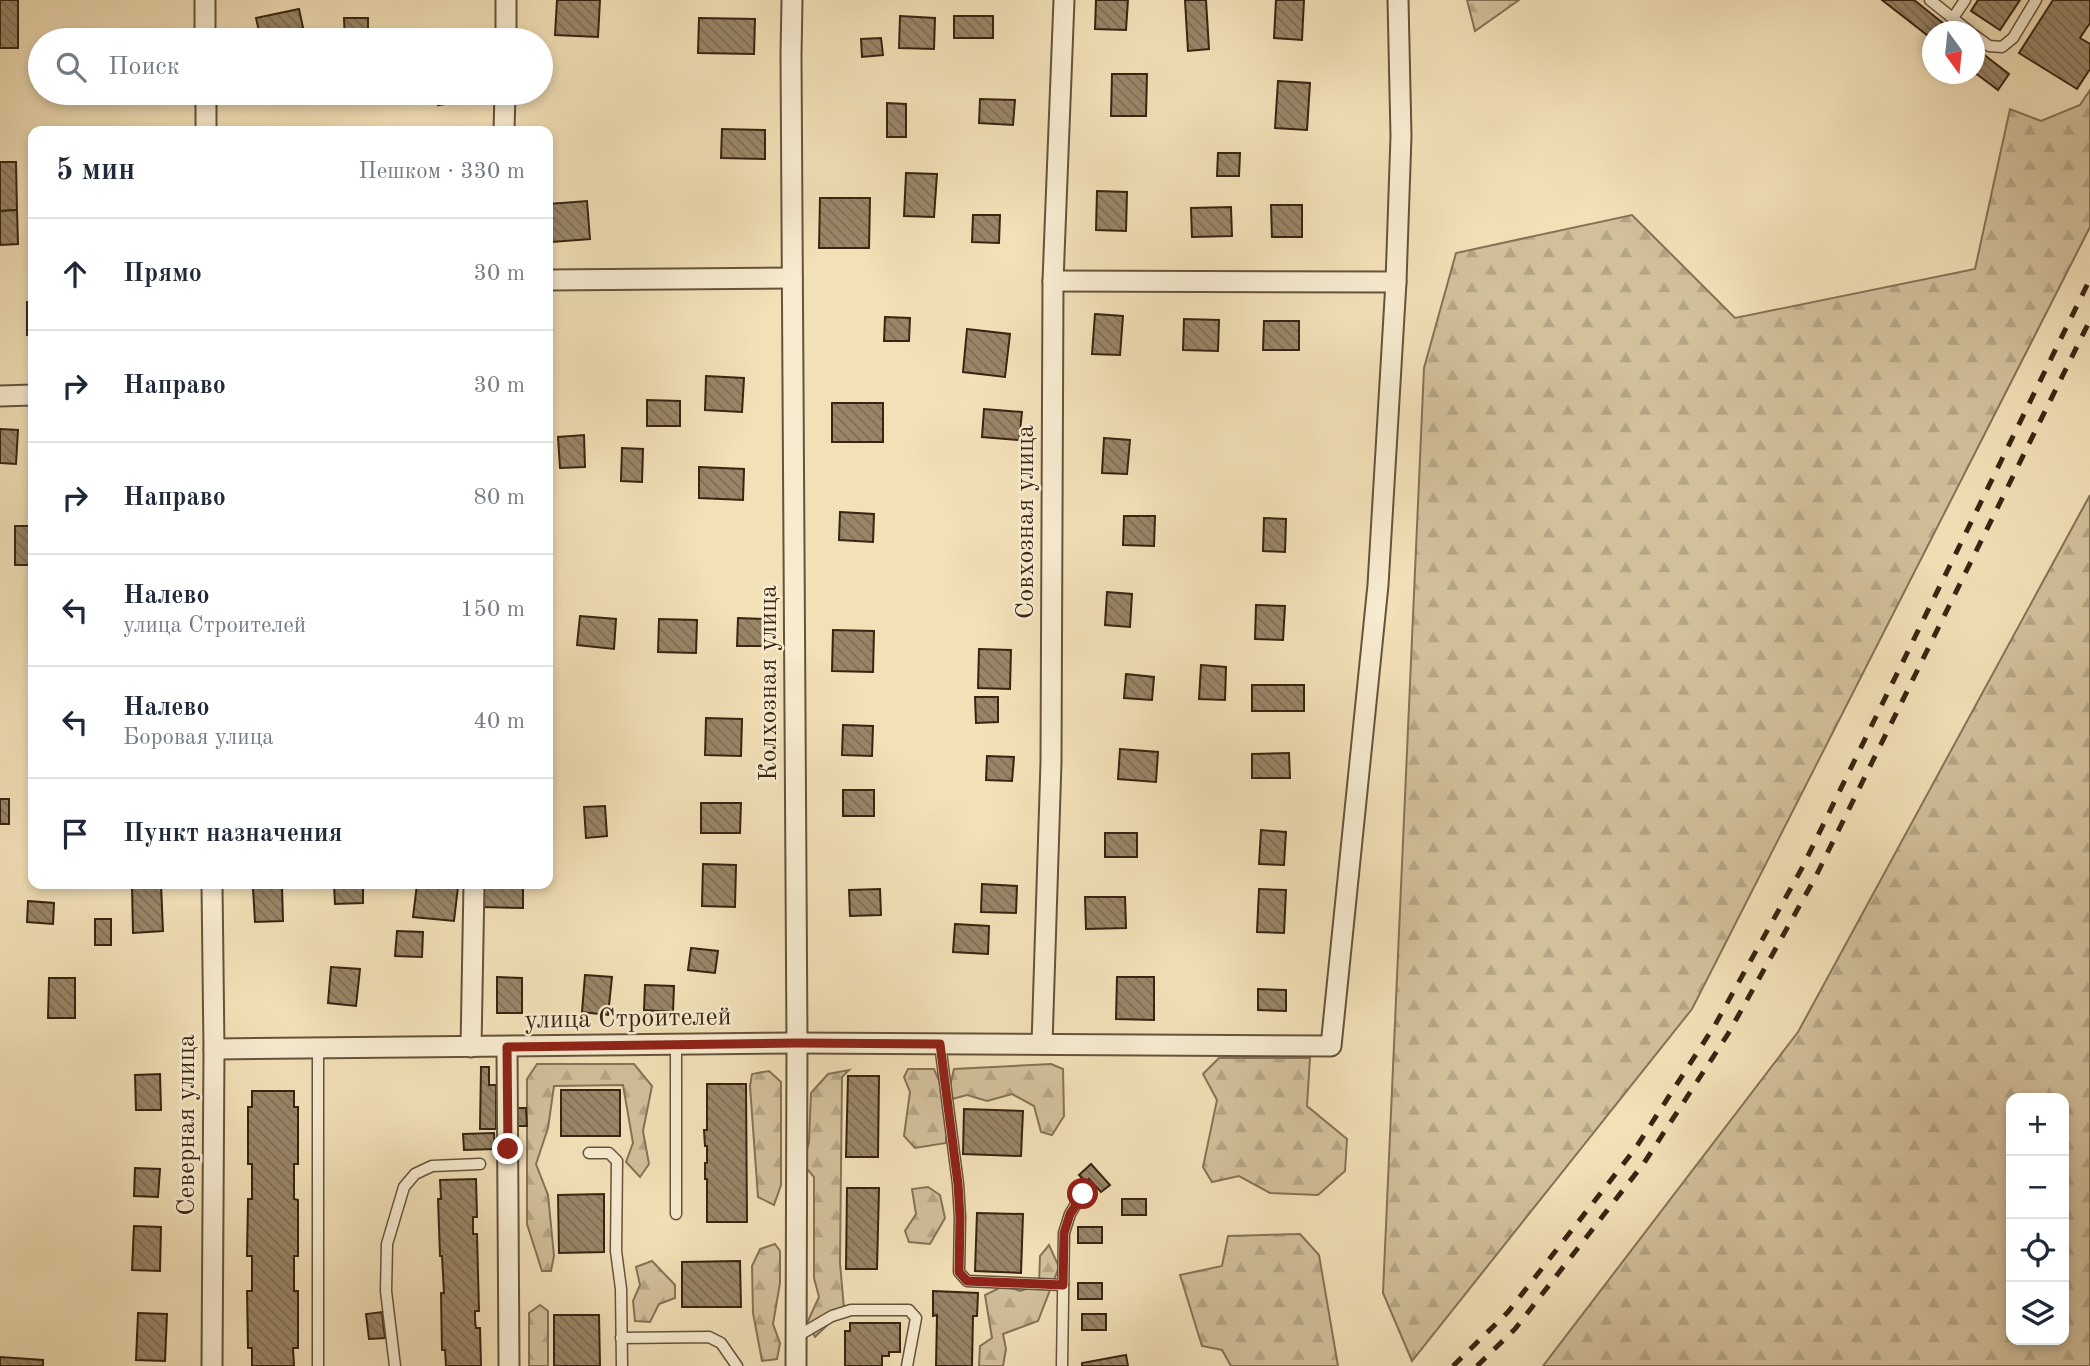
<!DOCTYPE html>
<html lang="ru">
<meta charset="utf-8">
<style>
:root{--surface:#fff;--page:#f2f2f3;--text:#1f2937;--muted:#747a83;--line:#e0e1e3}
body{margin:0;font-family:"Old Standard TT",serif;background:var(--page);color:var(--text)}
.controls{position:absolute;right:21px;bottom:21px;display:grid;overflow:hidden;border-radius:14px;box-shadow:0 4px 10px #0003}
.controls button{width:63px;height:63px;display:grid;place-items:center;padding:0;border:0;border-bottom:2px solid var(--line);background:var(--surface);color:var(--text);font:35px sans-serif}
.compass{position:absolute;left:1922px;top:21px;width:63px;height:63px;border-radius:50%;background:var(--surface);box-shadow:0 4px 10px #0003;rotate:165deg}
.stop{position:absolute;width:21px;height:21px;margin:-16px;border:5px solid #8f2418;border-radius:50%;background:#fff}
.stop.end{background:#8f2418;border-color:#fff;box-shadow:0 2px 7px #0008}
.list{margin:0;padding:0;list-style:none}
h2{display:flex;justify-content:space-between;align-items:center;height:91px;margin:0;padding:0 28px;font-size:30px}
h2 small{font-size:23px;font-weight:400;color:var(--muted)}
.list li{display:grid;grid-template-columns:46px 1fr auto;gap:21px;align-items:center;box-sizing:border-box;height:112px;padding:0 28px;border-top:2px solid var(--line)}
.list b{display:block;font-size:26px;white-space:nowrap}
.list p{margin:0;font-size:23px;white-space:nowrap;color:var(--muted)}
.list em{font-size:23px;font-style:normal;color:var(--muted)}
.icon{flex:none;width:38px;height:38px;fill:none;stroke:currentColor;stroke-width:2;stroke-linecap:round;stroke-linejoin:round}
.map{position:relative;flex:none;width:2090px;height:1366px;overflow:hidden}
.search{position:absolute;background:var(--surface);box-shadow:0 4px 10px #0003;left:28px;top:28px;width:525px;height:77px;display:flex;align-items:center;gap:18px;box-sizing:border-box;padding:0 24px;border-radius:38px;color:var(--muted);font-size:26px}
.panel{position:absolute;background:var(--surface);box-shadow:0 4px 10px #0003;left:28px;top:126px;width:525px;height:763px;border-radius:14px}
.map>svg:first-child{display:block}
.forest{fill:url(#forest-firs);stroke:#857256;stroke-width:2;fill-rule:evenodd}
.building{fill:url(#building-back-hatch);stroke:#382412;stroke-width:2}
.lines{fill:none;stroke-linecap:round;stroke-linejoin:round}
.lane-casing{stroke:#66533b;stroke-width:13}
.street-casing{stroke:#66533b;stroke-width:23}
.lane{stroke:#f7ebd0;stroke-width:10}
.street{stroke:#f7ebd0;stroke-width:19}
.rail{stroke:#382412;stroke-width:5;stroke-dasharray:12 12;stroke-linecap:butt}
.route{stroke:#8f2418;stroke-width:9}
.labels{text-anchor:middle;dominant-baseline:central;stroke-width:5;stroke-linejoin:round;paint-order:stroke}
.street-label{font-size:26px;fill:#382412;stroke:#f7ebd0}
</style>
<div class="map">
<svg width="2090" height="1366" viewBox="0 0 2090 1366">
<defs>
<pattern id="forest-firs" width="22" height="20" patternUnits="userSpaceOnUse" patternTransform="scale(1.75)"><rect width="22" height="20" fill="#d2c09b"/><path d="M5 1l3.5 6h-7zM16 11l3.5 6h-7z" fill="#b5a584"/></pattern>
<pattern id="building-back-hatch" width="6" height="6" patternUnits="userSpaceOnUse" patternTransform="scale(1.75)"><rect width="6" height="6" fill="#998668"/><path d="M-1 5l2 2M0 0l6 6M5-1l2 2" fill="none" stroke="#7e6d54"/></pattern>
</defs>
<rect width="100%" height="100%" fill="#f2e0b7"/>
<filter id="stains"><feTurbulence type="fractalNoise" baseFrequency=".00286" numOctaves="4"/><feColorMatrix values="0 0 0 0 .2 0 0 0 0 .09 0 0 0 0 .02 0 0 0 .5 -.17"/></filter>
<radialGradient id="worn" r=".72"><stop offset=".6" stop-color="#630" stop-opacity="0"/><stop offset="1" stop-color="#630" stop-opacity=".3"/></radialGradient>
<g class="forest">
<polygon points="1467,0 1519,0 1475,31"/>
<polygon points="2090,90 2090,227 1692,1009 1412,1361 1383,1293 1424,368 1456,253 1632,215 1735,318 1975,269 2010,109 2041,121 2080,105"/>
<path d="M2090,495V1366H1543L1798,1032ZM2011,1098H2064V1340H2011Z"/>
<polygon points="1219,1058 1310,1058 1307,1106 1347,1139 1345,1171 1318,1195 1270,1193 1239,1176 1212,1182 1203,1167 1217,1100 1203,1074"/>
<polygon points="537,1064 634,1064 652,1086 643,1131 649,1164 640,1177 626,1162 633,1143 623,1085 554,1086 548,1128 536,1164 548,1195 554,1256 551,1271 542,1271 527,1224 527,1079"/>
<polygon points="1051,1064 1063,1069 1064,1116 1052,1135 1041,1132 1034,1106 1012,1094 987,1101 967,1095 948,1100 946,1143 915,1148 904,1136 910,1092 904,1077 908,1069 934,1069 941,1085 951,1082 954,1069"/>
<polygon points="849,1070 842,1077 840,1263 844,1309 815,1337 807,1323 819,1297 814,1278 814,1177 803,1164 809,1142 811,1093 828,1074"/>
<polygon points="769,1071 781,1082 781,1185 774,1205 758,1197 750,1086 752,1074"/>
<polygon points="928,1187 940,1195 945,1218 930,1244 909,1242 905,1231 916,1214 912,1189"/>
<polygon points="1300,1234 1319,1255 1338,1366 1231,1366 1222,1350 1202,1346 1180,1275 1222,1266 1228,1236"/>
<polygon points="775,1244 780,1251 780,1283 773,1324 780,1343 777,1359 762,1361 753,1313 752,1266 760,1249"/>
<polygon points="1049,1245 1059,1267 1038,1321 1003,1334 1006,1349 1003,1366 979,1366 980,1346 992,1338 985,1295 1005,1285 1020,1291 1039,1285 1040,1256"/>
<polygon points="652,1261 675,1285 675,1298 659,1304 650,1322 635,1321 633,1301 640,1285 636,1267"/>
<polygon points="540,1305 548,1311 548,1366 529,1366 529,1313"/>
</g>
<g class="building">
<rect x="0" y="0" width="18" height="48"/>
<polygon points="557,0 600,0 598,37 555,35"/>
<polygon points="1096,0 1128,0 1126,30 1095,29"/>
<polygon points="1185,0 1206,0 1209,49 1188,51"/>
<polygon points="1276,0 1304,0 1302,40 1274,38"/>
<polygon points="1882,0 1914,0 1954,32 1932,32 1932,39"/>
<polygon points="1978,0 2020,0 2000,30 1971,11"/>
<polygon points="2053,0 2090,0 2090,23 2080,38 2090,44 2090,69 2077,89 2019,53"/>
<polygon points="299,9 305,37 287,40 261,40 256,18"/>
<polygon points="900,16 935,18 934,49 899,48"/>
<rect x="954" y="16" width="39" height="22"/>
<polygon points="344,18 368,18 368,40 345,40"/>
<polygon points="699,18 755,19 754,54 698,53"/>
<polygon points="881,38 883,55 862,57 861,39"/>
<polygon points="1974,47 2009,74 1998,90 1974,72"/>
<polygon points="1112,74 1147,74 1146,116 1111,116"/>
<polygon points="1278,81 1310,83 1307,130 1275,128"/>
<polygon points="437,93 464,93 465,101 438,105"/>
<polygon points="980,99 1015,100 1013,125 979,123"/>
<polygon points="887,103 906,104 906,137 887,137"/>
<polygon points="722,129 765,130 765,159 721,158"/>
<polygon points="1218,153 1240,153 1239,176 1217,176"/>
<polygon points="0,162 16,162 17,210 0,211"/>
<polygon points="906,173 937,174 934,217 904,216"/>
<polygon points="1097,191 1127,192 1126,231 1096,230"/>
<polygon points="820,198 870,198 869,248 819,248"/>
<polygon points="587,201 590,239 552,242 549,204"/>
<polygon points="1271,205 1302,205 1302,237 1272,237"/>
<polygon points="1231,207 1232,236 1192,237 1191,208"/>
<polygon points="17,210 18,244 0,245 0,211"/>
<polygon points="973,215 1000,215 999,243 972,242"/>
<rect x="27" y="302" width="6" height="33"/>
<polygon points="1095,314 1123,316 1120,355 1092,354"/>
<polygon points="885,317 910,318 909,341 884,341"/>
<polygon points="1184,319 1219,320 1218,351 1183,350"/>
<polygon points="1264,321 1299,321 1299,350 1263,350"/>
<polygon points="967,329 1010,334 1005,377 963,372"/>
<polygon points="706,376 744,378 742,412 705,410"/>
<polygon points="647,400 680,401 680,426 647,426"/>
<rect x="832" y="403" width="51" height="39"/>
<polygon points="984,409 1022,412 1019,440 982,437"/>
<polygon points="0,429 18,430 16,464 0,463"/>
<polygon points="584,435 585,467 560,468 558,437"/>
<polygon points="1104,438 1130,440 1127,474 1102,473"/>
<polygon points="622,448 643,449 642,482 621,481"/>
<polygon points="699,467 744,469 743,500 699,498"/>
<polygon points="840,512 874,514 873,542 839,540"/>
<polygon points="1124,516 1155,516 1154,546 1123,545"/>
<polygon points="1264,518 1286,519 1285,552 1263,551"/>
<rect x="15" y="526" width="18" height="39"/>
<polygon points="548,563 551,563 552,604 548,604"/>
<polygon points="1107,592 1132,594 1130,627 1105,625"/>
<polygon points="1256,605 1285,606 1283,640 1255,639"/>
<polygon points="580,616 616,619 614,649 577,645"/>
<polygon points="738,618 765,619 765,646 737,646"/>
<polygon points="659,619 697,620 696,653 658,652"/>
<polygon points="833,630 874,631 873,672 832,671"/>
<polygon points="979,649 1011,650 1010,689 978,688"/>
<polygon points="1201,665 1226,667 1225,700 1199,699"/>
<polygon points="1126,674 1154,677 1152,700 1124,698"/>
<rect x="1252" y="685" width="52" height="26"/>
<polygon points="975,697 998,697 998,722 976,723"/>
<polygon points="706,718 742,719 741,756 705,755"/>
<polygon points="843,725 873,726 872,756 842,755"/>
<polygon points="1120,749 1158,752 1156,782 1118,779"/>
<polygon points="1289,753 1290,778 1252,778 1252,754"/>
<polygon points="987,756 1014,757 1012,781 986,780"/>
<rect x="843" y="790" width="31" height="26"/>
<rect x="0" y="799" width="9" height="25"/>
<polygon points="701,803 741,803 740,833 701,833"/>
<polygon points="605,806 607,836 586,838 584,807"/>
<polygon points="1261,830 1286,832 1284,865 1259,864"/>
<rect x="1105" y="833" width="32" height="24"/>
<polygon points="703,864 736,865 735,907 702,906"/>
<polygon points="161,884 163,931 133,933 132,885"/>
<polygon points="334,884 363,884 363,903 335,904"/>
<polygon points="417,884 458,887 454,921 413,917"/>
<polygon points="483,884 523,884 523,908 482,907"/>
<polygon points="982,884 1017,886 1016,913 981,912"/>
<polygon points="282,887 283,921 255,922 253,888"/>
<polygon points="880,889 881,915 850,916 849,890"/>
<polygon points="1259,889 1286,890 1284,933 1257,932"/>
<polygon points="1085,897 1125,897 1126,928 1086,929"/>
<polygon points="28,901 54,903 53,924 27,922"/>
<rect x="95" y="919" width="16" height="26"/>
<polygon points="955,924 989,926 988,954 953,952"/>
<polygon points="397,931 423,932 422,957 395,956"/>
<polygon points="691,948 718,951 715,973 688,970"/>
<polygon points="331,967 360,969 356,1006 328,1003"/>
<polygon points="585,975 612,977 608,1015 582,1012"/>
<polygon points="497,977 522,978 522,1013 497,1013"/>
<polygon points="1117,977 1154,977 1154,1020 1116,1019"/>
<polygon points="49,978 75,978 75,1018 48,1018"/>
<polygon points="645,985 674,986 673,1012 644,1010"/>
<polygon points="1258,989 1286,990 1286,1011 1258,1010"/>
<polygon points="481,1067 489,1067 489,1085 496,1085 496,1129 480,1129"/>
<polygon points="160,1074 161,1110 136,1110 135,1075"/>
<polygon points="848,1076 879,1076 878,1157 846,1157"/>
<polygon points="707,1084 746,1084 747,1222 707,1222 707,1179 705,1179 705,1163 707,1163 707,1146 705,1146 704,1130 707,1130"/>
<rect x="561" y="1090" width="59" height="46"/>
<polygon points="252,1091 294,1091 294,1107 298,1107 298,1164 294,1164 294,1199 298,1200 298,1256 294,1256 294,1291 298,1291 298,1348 293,1348 294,1366 252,1366 252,1348 248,1348 247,1291 252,1291 252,1256 247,1256 248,1199 252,1199 252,1164 248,1164 248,1107 252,1107"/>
<polygon points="516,1108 526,1108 527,1126 517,1126"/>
<polygon points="964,1109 1023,1111 1021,1156 963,1154"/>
<polygon points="494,1133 495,1149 464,1150 463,1134"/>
<polygon points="1091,1164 1110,1185 1101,1192 1089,1179 1087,1183 1079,1175"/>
<polygon points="135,1168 160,1169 158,1197 134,1196"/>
<polygon points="476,1179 477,1217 473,1217 473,1234 477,1234 479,1311 475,1311 475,1320 476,1328 480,1328 481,1366 446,1366 445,1350 442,1350 441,1293 444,1293 442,1256 440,1256 438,1199 441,1199 440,1180"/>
<polygon points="847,1188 879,1188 877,1269 846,1269"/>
<polygon points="604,1194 604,1252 559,1253 558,1195"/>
<rect x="1122" y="1199" width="24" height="16"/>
<polygon points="977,1213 1023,1214 1021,1273 975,1271"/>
<polygon points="134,1226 161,1227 160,1271 132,1270"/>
<rect x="1078" y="1227" width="24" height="16"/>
<polygon points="740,1261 741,1307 682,1307 682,1262"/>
<rect x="1078" y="1283" width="24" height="16"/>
<polygon points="933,1291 978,1293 977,1316 973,1316 972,1366 936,1366 937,1315 933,1316"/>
<polygon points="382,1312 385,1338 369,1339 366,1314"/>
<polygon points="138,1313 167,1314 165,1361 136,1360"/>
<rect x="1082" y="1314" width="24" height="16"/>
<polygon points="554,1315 599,1315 600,1366 554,1366"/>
<polygon points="850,1323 900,1323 900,1352 889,1352 889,1356 882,1356 882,1366 845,1366 845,1331 850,1331"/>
<polygon points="1126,1355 1128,1366 1082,1366 1082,1363"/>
<polygon points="0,1357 43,1360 43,1366 0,1366"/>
</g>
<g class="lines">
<g class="lane-casing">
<g id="lane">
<polyline points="1930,0 1970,32"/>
<polyline points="1953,18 1965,0"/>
<polyline points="1974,35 1989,46 2002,47 2013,38 2036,0"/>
<polyline points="940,1044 958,1184 960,1217 959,1272 967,1281 1063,1285"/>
<polyline points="589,1153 609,1153 617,1161 616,1251 621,1289 622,1366"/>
<polyline points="676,1214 676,1045"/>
<polyline points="796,1337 832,1316 851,1310 909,1310 916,1318 907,1366"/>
<polyline points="621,1338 709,1337 721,1343 737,1366"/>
<polyline points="318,1366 318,1048"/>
<polyline points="395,1366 386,1291 387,1244 404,1187 415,1174 432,1166 480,1164"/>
<polyline points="1062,1366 1064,1233 1070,1214 1082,1194"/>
</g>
</g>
<g class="street-casing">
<g id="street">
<polyline points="205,0 205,40"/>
<polyline points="792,0 791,55 797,1043 796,1366"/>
<polyline points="506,40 506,0"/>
<polyline points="206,93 206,131"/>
<polyline points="504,131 505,93"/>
<polyline points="548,280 792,278"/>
<polyline points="1053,281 1396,282"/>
<polyline points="0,396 33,395"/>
<polyline points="1042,1044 1051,762 1053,281 1064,0"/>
<polyline points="471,1047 474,884"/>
<polyline points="507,1047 509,1366"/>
<polyline points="214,1049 797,1043 1331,1046 1378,585 1396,282 1401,136 1398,0"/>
<polyline points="212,1366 214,1049 212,884"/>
</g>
</g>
<use href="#lane" class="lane"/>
<use href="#street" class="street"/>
<g class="rail">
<polyline points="1453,1366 1508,1312 1635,1149 1715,1025 1802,868 2090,279"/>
<polyline points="1477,1366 1515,1329 1644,1163 1728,1034 1815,878 2090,320"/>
</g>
</g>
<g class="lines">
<polyline class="route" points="508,1149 507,1047 797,1043 940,1044 958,1184 960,1217 959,1272 967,1281 1063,1285 1064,1233 1070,1214 1083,1194"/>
</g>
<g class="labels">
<g class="street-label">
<text transform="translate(1026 522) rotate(-90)">Совхозная улица</text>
<text transform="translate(769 683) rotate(-90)">Колхозная улица</text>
<text transform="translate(628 1019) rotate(-1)">улица Строителей</text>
<text transform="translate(187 1125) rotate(-90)">Северная улица</text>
</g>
</g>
<rect width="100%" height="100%" filter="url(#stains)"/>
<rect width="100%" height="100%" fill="url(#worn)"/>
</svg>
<div class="controls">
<button>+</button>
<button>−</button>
<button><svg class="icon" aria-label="locate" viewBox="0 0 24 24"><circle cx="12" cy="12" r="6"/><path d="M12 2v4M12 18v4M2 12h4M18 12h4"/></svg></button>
<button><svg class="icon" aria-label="layers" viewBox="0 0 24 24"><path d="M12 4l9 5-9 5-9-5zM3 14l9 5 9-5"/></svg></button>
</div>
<svg class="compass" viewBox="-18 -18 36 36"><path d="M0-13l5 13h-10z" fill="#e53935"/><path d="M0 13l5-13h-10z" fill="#747a83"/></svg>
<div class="stop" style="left:1083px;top:1194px"></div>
<div class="stop end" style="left:508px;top:1149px"></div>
<div class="search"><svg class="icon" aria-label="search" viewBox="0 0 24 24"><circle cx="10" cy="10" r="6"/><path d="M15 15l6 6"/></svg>Поиск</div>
<section class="panel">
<h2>5 мин<small>Пешком · 330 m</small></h2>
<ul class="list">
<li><svg class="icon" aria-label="ahead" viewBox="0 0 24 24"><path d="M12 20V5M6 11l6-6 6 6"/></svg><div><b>Прямо</b></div><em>30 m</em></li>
<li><svg class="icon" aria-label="right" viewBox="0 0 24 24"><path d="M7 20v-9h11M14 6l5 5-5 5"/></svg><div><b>Направо</b></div><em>30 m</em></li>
<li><svg class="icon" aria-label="right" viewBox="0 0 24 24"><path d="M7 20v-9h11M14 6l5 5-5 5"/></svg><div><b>Направо</b></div><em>80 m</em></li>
<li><svg class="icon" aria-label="left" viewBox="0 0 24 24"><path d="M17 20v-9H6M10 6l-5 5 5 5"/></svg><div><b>Налево</b><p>улица Строителей</p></div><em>150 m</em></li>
<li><svg class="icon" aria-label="left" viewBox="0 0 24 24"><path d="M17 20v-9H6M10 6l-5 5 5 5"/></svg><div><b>Налево</b><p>Боровая улица</p></div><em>40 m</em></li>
<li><svg class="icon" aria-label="arrive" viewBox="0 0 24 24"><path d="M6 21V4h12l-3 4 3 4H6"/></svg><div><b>Пункт назначения</b></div></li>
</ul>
</section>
</div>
